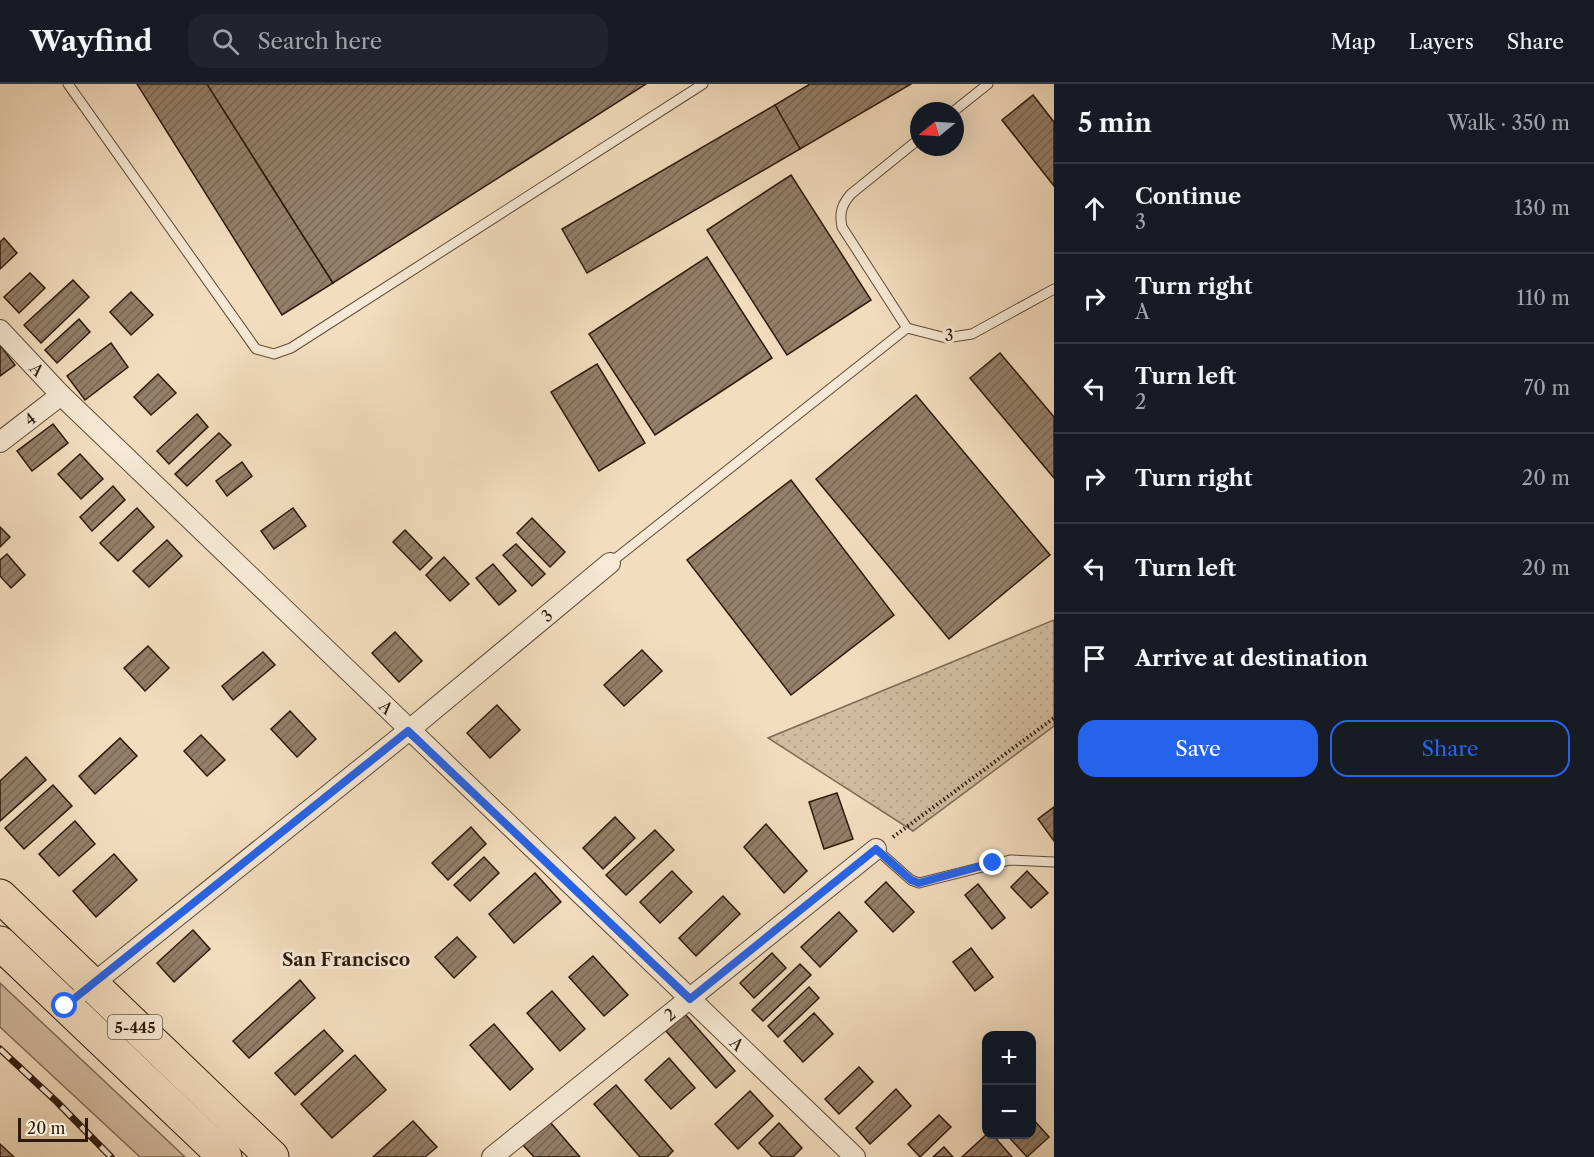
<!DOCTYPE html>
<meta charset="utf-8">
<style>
:root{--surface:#171b24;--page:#20242c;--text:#f1f3f6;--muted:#9ea1a6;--line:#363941;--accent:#2563eb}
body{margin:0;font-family:"Libre Caslon Text",serif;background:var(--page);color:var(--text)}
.controls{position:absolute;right:18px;bottom:18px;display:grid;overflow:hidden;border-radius:12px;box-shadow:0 6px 24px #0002}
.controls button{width:54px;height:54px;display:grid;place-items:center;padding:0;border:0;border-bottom:2px solid var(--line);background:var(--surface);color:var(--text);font:30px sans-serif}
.compass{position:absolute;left:910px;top:18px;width:54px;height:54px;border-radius:50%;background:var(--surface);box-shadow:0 6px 24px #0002;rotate:252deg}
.scale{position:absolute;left:18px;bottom:15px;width:70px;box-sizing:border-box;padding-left:6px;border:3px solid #2d1a0b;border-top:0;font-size:16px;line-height:21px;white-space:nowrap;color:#2d1a0b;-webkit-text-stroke:4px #f7e9d5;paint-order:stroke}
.stop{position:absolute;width:18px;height:18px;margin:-14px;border:4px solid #2563eb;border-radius:50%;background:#fff}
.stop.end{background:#2563eb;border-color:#fff;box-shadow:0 2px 6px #0008}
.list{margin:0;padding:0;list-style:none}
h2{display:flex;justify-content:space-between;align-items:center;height:78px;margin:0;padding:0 24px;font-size:26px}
h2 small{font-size:20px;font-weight:400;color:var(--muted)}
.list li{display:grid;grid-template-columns:39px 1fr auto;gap:18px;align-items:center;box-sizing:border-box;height:90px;padding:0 24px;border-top:2px solid var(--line)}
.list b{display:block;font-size:22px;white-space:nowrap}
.list p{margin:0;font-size:20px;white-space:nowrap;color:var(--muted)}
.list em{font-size:20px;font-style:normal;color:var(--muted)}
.actions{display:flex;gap:12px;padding:18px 24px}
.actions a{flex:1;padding:14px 0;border:2px solid var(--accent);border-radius:18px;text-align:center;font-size:21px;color:var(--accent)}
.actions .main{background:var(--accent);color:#fff}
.icon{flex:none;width:33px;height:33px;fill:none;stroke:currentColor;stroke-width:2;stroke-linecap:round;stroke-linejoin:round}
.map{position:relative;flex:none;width:1054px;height:1073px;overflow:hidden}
header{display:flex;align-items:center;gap:36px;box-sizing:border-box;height:84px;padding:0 30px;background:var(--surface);border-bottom:2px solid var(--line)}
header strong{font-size:28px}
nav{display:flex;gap:33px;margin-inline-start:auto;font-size:21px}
.search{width:420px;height:54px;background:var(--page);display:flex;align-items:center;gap:15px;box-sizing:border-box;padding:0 21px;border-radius:18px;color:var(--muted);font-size:22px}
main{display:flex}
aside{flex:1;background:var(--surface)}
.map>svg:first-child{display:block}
.grass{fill:#d1bca0;stroke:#7f6b56;stroke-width:1.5}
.garden{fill:url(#garden-dots);stroke:#7f6b56;stroke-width:1.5}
.building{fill:url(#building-hatch);stroke:#2d1a0b;stroke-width:1.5}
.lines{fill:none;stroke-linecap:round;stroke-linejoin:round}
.lane-casing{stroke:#5e4b38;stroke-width:11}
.street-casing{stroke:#5e4b38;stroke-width:22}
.highway-casing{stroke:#2d1a0b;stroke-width:35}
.path{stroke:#2d1a0b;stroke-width:4;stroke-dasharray:1.5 3;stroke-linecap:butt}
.lane{stroke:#f7e9d5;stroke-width:9}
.street{stroke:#f7e9d5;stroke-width:20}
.highway{stroke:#f3ddbf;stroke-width:33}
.rail-casing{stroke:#2d1a0b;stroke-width:7}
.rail{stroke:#f7e9d5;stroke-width:4.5;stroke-dasharray:14;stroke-linecap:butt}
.route{stroke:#2563eb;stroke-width:8}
.labels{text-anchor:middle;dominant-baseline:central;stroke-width:6;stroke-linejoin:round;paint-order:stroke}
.shield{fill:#f7e9d5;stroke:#6a5848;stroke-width:1.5}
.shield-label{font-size:15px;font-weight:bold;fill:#2d1a0b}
.street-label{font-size:16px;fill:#2d1a0b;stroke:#f7e9d5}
.neighbourhood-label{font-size:18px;font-weight:bold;fill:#2d1a0b;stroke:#f7e9d5}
</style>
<header>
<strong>Wayfind</strong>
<div class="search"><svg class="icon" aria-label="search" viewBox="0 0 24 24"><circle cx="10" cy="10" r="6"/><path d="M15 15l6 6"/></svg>Search here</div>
<nav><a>Map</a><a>Layers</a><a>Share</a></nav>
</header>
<main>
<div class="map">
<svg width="1054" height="1073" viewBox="0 0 1054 1073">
<defs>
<pattern id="garden-dots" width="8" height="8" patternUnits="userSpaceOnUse" patternTransform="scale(1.5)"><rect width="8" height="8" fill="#d1bca0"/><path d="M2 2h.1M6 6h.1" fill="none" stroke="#b4a188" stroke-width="1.8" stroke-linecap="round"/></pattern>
<pattern id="building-hatch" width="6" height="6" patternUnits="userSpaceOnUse" patternTransform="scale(1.5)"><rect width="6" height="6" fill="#947f69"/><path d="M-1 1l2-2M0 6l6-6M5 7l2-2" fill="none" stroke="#796755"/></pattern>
</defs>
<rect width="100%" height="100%" fill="#f3ddbf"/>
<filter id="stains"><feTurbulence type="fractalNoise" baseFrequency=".00333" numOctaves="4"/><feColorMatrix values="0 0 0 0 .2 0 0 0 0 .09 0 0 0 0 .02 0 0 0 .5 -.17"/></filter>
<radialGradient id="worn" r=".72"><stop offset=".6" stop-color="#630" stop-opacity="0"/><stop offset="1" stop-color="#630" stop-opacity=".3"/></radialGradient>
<polygon class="grass" points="0,899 185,1073 140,1073 0,943"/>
<polygon class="garden" points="1054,536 1054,642 913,747 768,654"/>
<g class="building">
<polygon points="137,0 207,0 333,199 282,231"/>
<polygon points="207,0 646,0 333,199"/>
<polygon points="810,0 911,0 800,65 775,21"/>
<polygon points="1033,11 1054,38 1054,102 1002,36"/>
<polygon points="775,21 800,65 587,189 562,145"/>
<polygon points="791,91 871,216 787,271 707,146"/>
<polygon points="4,154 17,169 0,185 0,158"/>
<polygon points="707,173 772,274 655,351 589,250"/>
<polygon points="30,189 45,204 19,229 4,213"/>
<polygon points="73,196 89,213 41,259 24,241"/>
<polygon points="131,208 153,231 131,251 110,228"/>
<polygon points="79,235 90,248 57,279 45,266"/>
<polygon points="111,259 128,283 85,316 67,292"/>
<polygon points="0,261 15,281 0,292"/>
<polygon points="1000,269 1054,333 1054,394 970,294"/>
<polygon points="597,280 645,359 599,387 551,308"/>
<polygon points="158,290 176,309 151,331 134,313"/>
<polygon points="916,311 1050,471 949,555 816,395"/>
<polygon points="197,330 208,343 169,380 157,367"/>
<polygon points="53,340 68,359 32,387 17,367"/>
<polygon points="219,349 231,361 187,402 175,390"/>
<polygon points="80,370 103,395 81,415 58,390"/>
<polygon points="242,378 252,392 227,412 216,397"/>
<polygon points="791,396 894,531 791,611 687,476"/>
<polygon points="113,402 125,416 92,447 80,433"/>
<polygon points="137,424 154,443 118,477 100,459"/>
<polygon points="293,424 306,442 274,465 261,447"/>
<polygon points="532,434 565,468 550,483 517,449"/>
<polygon points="0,443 10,453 0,463"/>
<polygon points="405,446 432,474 420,486 393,458"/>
<polygon points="167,456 182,472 149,503 133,487"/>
<polygon points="516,460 545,490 532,502 503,471"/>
<polygon points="7,470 25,491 11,504 0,492 0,476"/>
<polygon points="444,473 469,500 450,517 426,491"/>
<polygon points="493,480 516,507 499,521 476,494"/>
<polygon points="395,548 422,577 399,598 372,569"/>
<polygon points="148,562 169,584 145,607 124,584"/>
<polygon points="642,566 662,587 624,622 604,601"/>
<polygon points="263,568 275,581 233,616 222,602"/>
<polygon points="497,621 520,646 490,674 467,649"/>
<polygon points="290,627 316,655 297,673 271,645"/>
<polygon points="201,651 225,676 207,692 184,667"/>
<polygon points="120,654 137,672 95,710 79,692"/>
<polygon points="26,673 46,696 0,737 0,697"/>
<polygon points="53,701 72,722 24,765 5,744"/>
<polygon points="837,709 853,755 824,765 809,718"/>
<polygon points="1054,723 1054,757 1038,735"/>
<polygon points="615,733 635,754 603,785 583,764"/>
<polygon points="75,737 95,760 59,792 39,770"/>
<polygon points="766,740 807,787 784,809 744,763"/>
<polygon points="471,743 486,760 448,796 432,779"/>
<polygon points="655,746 674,766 626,811 606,791"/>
<polygon points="114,770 137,796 96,833 73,807"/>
<polygon points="484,773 499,789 470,817 454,801"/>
<polygon points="672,787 692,808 660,839 640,818"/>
<polygon points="1027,787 1048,809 1031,824 1011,803"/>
<polygon points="535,789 561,818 514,859 489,830"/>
<polygon points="886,798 914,828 893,848 865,818"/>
<polygon points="978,800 1005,834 992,845 965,811"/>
<polygon points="723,812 740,830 696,872 679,854"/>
<polygon points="839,828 857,847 820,883 801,863"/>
<polygon points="193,846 210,865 174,898 157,879"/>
<polygon points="457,853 476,873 454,894 435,873"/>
<polygon points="971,864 993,893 975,907 953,878"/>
<polygon points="772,869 786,884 754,914 740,899"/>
<polygon points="593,872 628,911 604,932 569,893"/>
<polygon points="800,880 811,891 763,937 752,926"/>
<polygon points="300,896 315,914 249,974 233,957"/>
<polygon points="809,903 819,914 778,953 768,942"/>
<polygon points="552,907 585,945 560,967 527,929"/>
<polygon points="814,929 833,950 803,978 784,957"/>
<polygon points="685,930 735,987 716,1004 666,947"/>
<polygon points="494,940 533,985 510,1006 470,961"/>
<polygon points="324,946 343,967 295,1011 275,989"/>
<polygon points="355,971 386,1006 332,1054 301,1020"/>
<polygon points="669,974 695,1004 671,1025 645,996"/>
<polygon points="859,983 873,998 839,1030 825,1015"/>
<polygon points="616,1001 673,1067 667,1073 640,1073 594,1020"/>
<polygon points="896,1005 911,1022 870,1060 856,1044"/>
<polygon points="750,1007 773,1032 738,1065 715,1040"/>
<polygon points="939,1031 951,1043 920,1073 908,1060"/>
<polygon points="1032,1034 1049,1053 1027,1073 1006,1050 1032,1050"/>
<polygon points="413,1037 437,1063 425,1073 373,1073"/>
<polygon points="550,1038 580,1073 534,1073 523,1061"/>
<polygon points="779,1039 802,1064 793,1073 772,1073 759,1059"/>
<polygon points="987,1050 992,1050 1012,1073 962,1073"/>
<polygon points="0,1060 14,1073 0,1073"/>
<polygon points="944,1063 953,1073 933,1073"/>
</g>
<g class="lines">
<g class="lane-casing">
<g id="lane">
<polyline points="68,0 256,265 274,270 291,264 703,0"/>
<polyline points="954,27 988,0"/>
<path d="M907,244L842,143C839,129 842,120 851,110L919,55"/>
<polyline points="610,479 907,244 946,254 972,250 1054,205"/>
<polyline points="876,765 911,796 919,799 1010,776 1054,778"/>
</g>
</g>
<g class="street-casing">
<g id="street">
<path id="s1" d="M0,246L61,311L855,1073"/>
<path id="s2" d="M0,358L61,311"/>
<path id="s3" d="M84,907L408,647L610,479"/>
<path id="s4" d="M492,1073L876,765"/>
</g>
</g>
<g class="highway-casing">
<g id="highway">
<polyline points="0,812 272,1073"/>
<polyline points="0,859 225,1073"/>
</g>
</g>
<polyline class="path" points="893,753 1054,634"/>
<use href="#lane" class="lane"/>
<use href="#street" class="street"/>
<use href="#highway" class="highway"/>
<g class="rail-casing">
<polyline id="rail" points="0,965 57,1018 111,1073"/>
</g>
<use href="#rail" class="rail"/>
</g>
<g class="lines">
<polyline class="route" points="65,922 408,647 690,915 876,765 911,796 919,799 993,779"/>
</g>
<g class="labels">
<rect class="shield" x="108" y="931" width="54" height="24" rx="4.5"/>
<g class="shield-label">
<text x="135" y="943">5-445</text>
</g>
<g class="street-label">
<text transform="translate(949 251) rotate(-1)">3</text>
<text stroke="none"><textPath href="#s1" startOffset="54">A</textPath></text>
<text stroke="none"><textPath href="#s2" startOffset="38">4</textPath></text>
<text stroke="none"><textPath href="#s3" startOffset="596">3</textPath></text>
<text stroke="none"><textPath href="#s1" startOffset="540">A</textPath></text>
<text stroke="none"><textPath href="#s4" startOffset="228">2</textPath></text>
<text stroke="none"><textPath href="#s1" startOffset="1026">A</textPath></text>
</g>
<g class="neighbourhood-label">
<text x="346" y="876">San Francisco</text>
</g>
</g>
<rect width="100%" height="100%" filter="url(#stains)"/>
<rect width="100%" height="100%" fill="url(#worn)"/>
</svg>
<div class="controls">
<button>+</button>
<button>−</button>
</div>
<svg class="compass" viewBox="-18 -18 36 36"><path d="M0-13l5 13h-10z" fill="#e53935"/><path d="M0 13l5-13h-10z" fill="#9ea1a6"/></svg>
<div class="scale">20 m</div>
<div class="stop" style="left:65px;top:922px"></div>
<div class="stop end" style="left:993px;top:779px"></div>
</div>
<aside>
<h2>5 min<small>Walk · 350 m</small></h2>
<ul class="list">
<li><svg class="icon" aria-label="ahead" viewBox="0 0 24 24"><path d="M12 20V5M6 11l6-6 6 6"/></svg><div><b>Continue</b><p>3</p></div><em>130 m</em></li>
<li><svg class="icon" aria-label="right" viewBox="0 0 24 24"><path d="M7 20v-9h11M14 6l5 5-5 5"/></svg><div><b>Turn right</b><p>A</p></div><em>110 m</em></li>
<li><svg class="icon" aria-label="left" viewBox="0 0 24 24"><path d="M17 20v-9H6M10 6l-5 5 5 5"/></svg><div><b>Turn left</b><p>2</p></div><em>70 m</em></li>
<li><svg class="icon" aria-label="right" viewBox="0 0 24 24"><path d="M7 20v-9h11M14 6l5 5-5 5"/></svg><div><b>Turn right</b></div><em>20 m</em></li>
<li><svg class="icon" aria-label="left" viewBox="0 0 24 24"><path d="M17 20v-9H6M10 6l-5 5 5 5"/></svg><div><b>Turn left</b></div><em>20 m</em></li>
<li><svg class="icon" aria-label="arrive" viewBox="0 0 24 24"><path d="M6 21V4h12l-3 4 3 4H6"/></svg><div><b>Arrive at destination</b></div></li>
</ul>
<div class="actions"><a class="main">Save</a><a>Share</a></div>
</aside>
</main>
